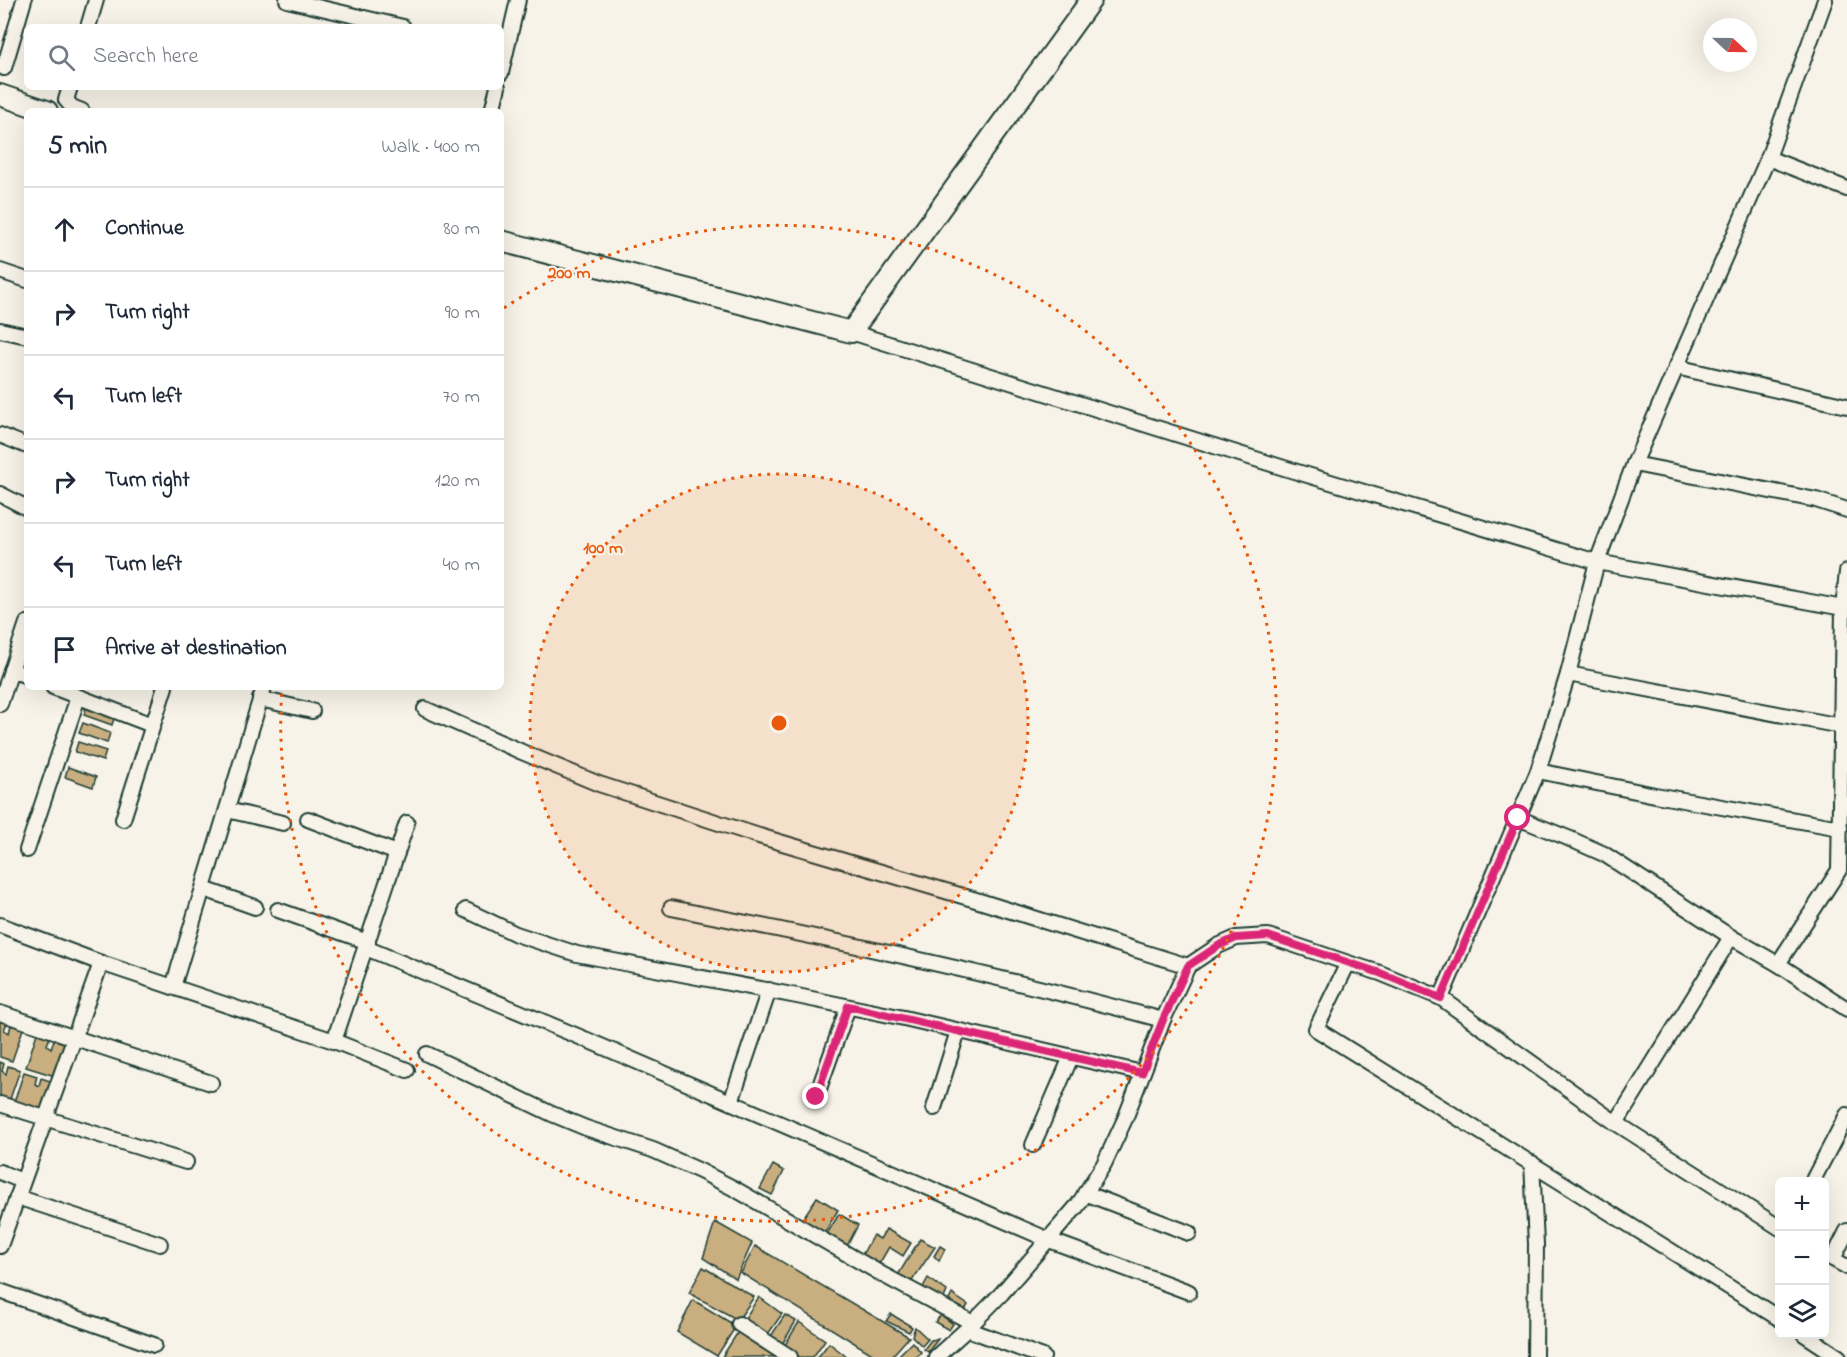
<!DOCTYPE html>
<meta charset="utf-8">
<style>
:root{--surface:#fff;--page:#f6f6f7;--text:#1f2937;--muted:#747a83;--line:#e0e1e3}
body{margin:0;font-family:"Indie Flower",sans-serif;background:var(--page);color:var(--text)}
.controls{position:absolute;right:18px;bottom:18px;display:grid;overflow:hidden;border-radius:9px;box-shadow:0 6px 24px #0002}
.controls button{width:54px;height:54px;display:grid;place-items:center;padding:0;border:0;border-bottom:2px solid var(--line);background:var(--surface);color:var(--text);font:30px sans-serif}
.compass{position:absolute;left:1703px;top:18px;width:54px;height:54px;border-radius:50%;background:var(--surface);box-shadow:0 6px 24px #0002;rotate:112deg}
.stop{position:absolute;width:18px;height:18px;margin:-14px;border:4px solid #db2777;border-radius:50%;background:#fff}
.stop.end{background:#db2777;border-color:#fff;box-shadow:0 2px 6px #0008}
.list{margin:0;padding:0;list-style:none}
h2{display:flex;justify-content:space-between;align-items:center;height:78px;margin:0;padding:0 24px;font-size:26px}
h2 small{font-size:20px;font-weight:400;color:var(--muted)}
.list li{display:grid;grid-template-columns:39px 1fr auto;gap:18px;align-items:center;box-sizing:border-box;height:84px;padding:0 24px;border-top:2px solid var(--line)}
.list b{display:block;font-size:22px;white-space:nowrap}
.list em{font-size:20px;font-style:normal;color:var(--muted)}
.icon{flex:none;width:33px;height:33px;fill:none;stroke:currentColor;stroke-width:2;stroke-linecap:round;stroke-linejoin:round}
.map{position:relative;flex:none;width:1847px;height:1357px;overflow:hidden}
.search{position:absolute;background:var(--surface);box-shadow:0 6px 24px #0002;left:24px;top:24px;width:480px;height:66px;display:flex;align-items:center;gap:15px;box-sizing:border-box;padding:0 21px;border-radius:9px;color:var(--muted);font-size:22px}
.panel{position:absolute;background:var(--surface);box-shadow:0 6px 24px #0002;left:24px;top:108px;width:480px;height:582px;border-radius:9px}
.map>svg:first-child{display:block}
.building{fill:#c9ae7f;stroke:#1f3d34;stroke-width:1.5}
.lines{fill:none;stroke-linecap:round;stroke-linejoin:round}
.street-casing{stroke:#1f3d34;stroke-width:18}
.secondary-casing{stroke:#1f3d34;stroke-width:24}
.street{stroke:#f7f3e8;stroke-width:14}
.secondary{stroke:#f7f3e8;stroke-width:20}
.route{stroke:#db2777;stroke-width:8}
.ring{fill:none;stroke:#e8590c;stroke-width:3;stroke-dasharray:3 6}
.centre{fill:#e8590c;stroke:#f7f3e8;stroke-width:3}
.ring-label{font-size:18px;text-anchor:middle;font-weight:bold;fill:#e8590c;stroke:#f7f3e8;stroke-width:4.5;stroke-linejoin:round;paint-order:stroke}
</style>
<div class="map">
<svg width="1847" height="1357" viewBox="0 0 1847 1357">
<rect width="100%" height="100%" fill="#f7f3e8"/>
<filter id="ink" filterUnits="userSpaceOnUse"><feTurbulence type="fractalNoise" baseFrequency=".0167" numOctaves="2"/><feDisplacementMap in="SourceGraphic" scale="12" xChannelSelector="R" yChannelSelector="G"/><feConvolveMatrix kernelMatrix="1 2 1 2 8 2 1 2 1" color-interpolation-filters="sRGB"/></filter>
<g filter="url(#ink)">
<g class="building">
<polygon points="87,705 115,715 112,725 84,715"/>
<polygon points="83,723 110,733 107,743 79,733"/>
<polygon points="78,742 106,751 103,761 75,752"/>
<polygon points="68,767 96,777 93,787 65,777"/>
<polygon points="0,1020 7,1023 4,1030 9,1033 11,1025 23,1029 12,1061 0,1057"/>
<polygon points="37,1033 50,1037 47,1045 51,1048 54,1040 65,1043 55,1076 26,1067"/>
<polygon points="0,1062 4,1064 2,1071 6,1074 8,1066 20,1070 9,1102 0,1099"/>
<polygon points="24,1072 37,1076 35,1084 39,1086 41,1078 53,1082 42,1115 13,1105"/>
<polygon points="773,1165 784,1171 772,1195 760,1189"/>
<polygon points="817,1197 838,1210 822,1237 801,1221"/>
<polygon points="839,1214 858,1225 846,1248 825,1237"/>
<polygon points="715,1222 752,1243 736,1279 703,1258"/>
<polygon points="886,1229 911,1243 903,1256 889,1247 878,1266 861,1257 873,1235 880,1239"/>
<polygon points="920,1239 935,1247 910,1284 898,1275"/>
<polygon points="755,1246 909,1337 891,1357 877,1357 741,1273"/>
<polygon points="940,1246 945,1249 939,1261 934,1256"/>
<polygon points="703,1267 754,1297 738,1320 689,1293"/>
<polygon points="928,1278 947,1291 942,1303 922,1289"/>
<polygon points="952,1294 968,1305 962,1315 947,1304"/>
<polygon points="759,1297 782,1314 766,1337 743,1321"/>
<polygon points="693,1300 736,1326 717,1356 677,1332"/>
<polygon points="891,1314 912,1327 909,1332 886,1321"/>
<polygon points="785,1315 796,1321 781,1346 769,1339"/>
<polygon points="941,1315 953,1324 949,1330 935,1322"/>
<polygon points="799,1322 825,1340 813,1357 798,1357 783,1348"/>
<polygon points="915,1327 928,1339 922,1346 912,1336"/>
<polygon points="738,1332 776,1357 722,1357"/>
<polygon points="938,1339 928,1352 924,1349 931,1340"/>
<polygon points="912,1342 921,1352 916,1357 897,1357"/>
<polygon points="829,1343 846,1356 846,1357 818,1357"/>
</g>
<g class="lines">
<g class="street-casing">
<g id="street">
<polyline points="287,0 403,27"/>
<polyline points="88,27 96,0"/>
<polyline points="4,68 24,0"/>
<polyline points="501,73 518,0"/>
<polyline points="70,87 66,100 72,107 82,111"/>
<polyline points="492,111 498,87"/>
<polyline points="1768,158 1847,189"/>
<polyline points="0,271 27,280"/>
<polyline points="0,330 27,336"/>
<polyline points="851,332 1284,468 1597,562 1634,464 1768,158 1825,0"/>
<polyline points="1676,367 1847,406"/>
<polyline points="0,435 27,446"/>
<polyline points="1634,464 1816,500 1847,510"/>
<polyline points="0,494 27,508"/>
<polyline points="1843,608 1847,572"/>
<polyline points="11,670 27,676"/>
<polyline points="1568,674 1841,726"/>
<polyline points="53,687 152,725"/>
<polyline points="260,699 312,711"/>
<polyline points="0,704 27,623"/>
<polyline points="425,709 522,752 599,784 759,836 976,900 1188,966"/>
<polyline points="1538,771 1655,795 1840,828"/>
<polyline points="227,810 283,823"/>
<polyline points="1518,818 1568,838 1604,854 1731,937 1778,964 1847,1009"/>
<polyline points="123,819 165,687"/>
<polyline points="308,819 397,853"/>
<polyline points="27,850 78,697"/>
<polyline points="204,889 255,907"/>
<path d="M671,908C836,940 1001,976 1163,1020"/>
<polyline points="278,910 368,942"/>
<polyline points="466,910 516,934 577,954 797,996 904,1018 1142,1073"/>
<polyline points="0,925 101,963 334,1041 407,1070"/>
<polyline points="366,948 587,1040 1049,1240 1189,1292"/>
<polyline points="173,987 264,687"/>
<polyline points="1441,998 1538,771 1568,674 1597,562 1843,608 1839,870 1778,964"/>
<polyline points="0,1013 211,1083"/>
<polyline points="334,1041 407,823"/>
<polyline points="427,1054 552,1114 586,1128 653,1150 700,1171 735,1189 885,1276 973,1323"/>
<polyline points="816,1097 848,1007"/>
<polyline points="731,1102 769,990"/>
<polyline points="0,1104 186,1162"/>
<polyline points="934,1108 958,1031"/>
<polyline points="1616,1123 1731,937"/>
<polyline points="1033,1145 1071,1057"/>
<polyline points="1532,1163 1536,1244 1535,1357"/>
<polyline points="0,1172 22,1181"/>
<polyline points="1812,1182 1847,1115"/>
<polyline points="1085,1193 1189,1233"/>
<polyline points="17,1197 160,1244"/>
<polyline points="1780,1228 1616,1123 1441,998 1380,973 1348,963 1316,1029 1780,1319"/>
<polyline points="0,1246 101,963"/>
<polyline points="1824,1254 1847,1267"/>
<polyline points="1833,1259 1847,1231"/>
<polyline points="0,1291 154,1345"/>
<polyline points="739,1324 790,1357"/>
<polyline points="967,1329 1043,1357"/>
<polyline points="1804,1334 1839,1357"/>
<polyline points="936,1357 967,1329 1002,1293 1078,1205 1104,1164 1125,1119 1163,1020 1188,966 1218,946 1236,938 1268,936 1348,963"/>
</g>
</g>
<g class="secondary-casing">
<g id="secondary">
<polyline points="0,95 47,111"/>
<polyline points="501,241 851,332 1091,0"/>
</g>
</g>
<use href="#street" class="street"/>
<use href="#secondary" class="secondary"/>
</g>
</g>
<g class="lines" filter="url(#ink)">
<polyline class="route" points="816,1097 848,1006 1142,1073 1163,1020 1188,966 1218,946 1236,938 1268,936 1380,973 1441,998 1518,818"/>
</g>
<circle cx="779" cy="723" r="249" fill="#e8590c" fill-opacity=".12"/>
<g class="ring">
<circle cx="779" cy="723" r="249"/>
<path d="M504 308A498 498 0 1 1 282 688"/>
</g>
<circle cx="779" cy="723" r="9" class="centre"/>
<g class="ring-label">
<text x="569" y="278">200 m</text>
<text x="603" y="553">100 m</text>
</g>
</svg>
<div class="controls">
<button>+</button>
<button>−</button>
<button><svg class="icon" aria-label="layers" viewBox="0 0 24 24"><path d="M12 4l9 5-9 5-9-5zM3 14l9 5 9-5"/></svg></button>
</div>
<svg class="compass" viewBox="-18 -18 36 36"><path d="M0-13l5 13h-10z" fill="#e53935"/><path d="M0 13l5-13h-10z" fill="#747a83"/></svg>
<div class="stop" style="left:1518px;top:818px"></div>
<div class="stop end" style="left:816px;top:1097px"></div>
<div class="search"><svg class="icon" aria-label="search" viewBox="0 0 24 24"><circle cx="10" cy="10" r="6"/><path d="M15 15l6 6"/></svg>Search here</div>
<section class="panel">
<h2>5 min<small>Walk · 400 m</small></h2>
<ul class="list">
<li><svg class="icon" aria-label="ahead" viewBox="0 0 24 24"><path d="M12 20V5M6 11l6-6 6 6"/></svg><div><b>Continue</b></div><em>80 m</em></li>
<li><svg class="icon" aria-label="right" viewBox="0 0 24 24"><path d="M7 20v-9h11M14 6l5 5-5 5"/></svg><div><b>Turn right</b></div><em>90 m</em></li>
<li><svg class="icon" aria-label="left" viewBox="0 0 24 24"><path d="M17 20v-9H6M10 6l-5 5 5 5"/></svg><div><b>Turn left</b></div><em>70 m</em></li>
<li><svg class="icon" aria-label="right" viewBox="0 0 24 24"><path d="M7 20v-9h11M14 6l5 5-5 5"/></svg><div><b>Turn right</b></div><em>120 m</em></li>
<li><svg class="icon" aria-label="left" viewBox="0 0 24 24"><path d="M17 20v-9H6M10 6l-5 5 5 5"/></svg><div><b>Turn left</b></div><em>40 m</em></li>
<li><svg class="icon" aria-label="arrive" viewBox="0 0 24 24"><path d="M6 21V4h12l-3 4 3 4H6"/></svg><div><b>Arrive at destination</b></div></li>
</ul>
</section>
</div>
